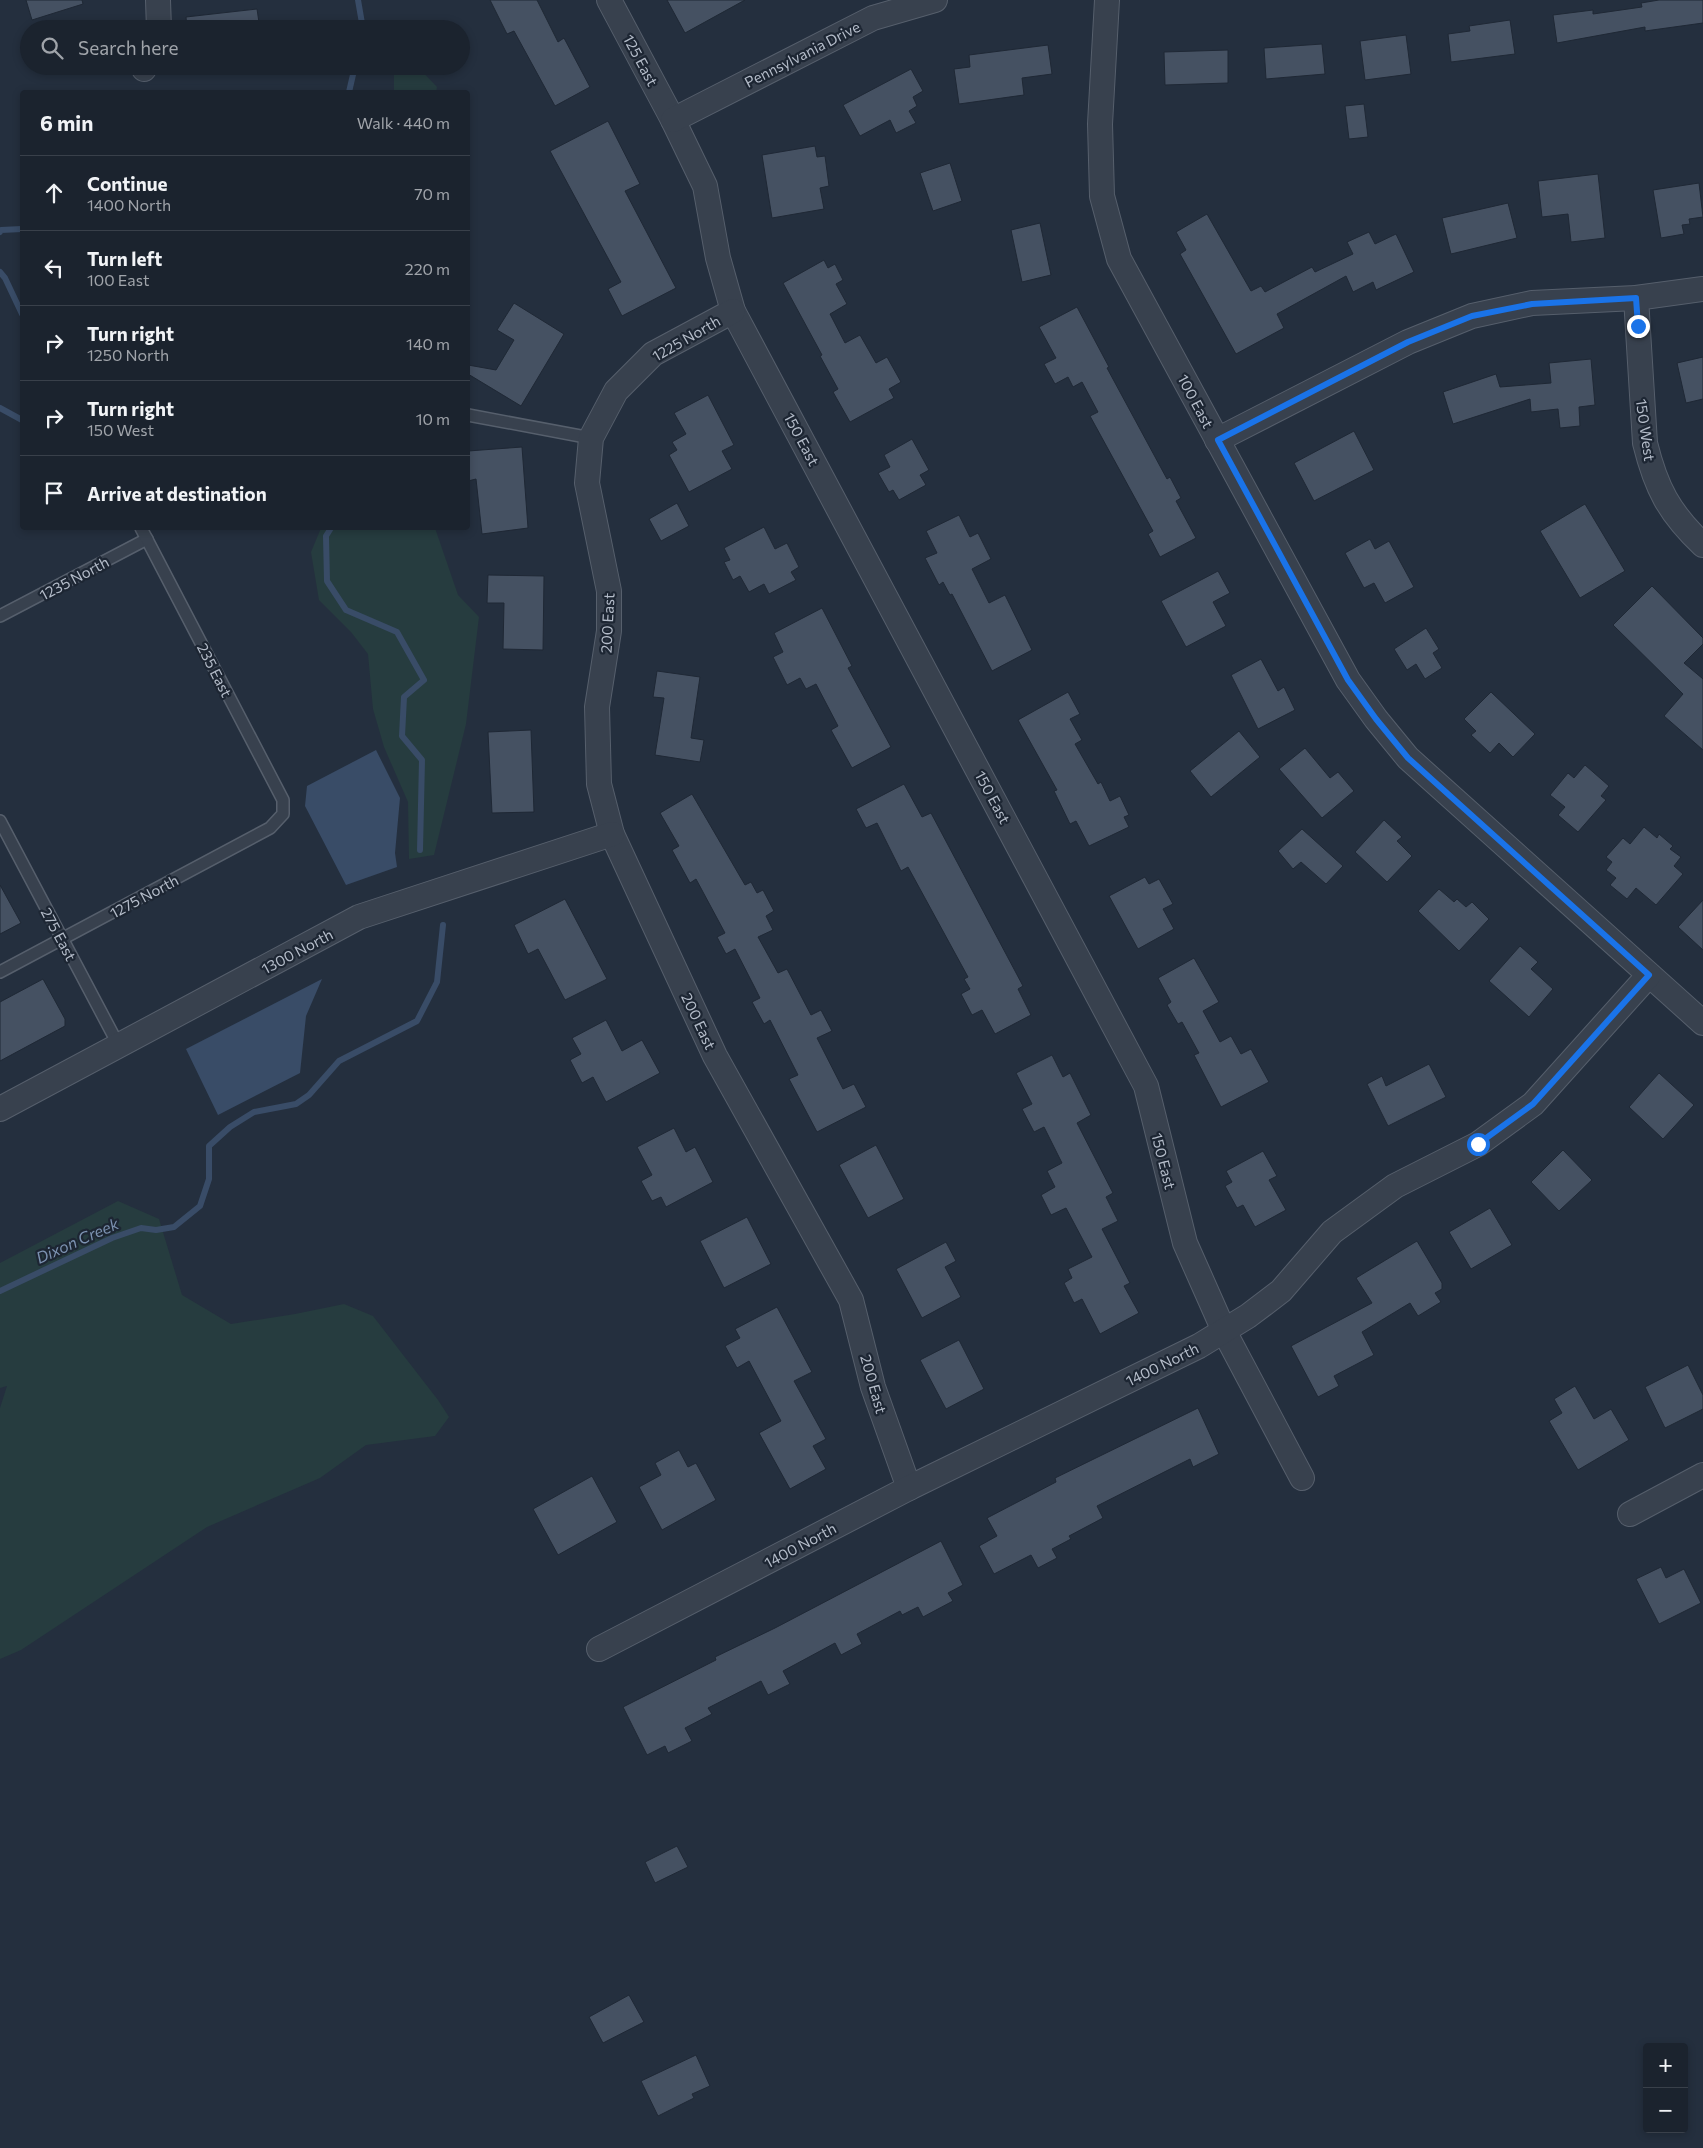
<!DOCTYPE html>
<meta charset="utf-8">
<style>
:root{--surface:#1b232e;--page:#242b36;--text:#f1f3f6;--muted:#a0a4aa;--line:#39404a}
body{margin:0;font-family:Commissioner,sans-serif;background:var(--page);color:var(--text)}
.controls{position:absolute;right:15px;bottom:15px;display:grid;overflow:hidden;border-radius:5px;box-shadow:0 2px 8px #0003}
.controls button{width:45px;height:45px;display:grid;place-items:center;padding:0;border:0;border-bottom:1px solid var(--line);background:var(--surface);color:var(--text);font:25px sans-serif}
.stop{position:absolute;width:15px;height:15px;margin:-11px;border:4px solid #1a73e8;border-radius:50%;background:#fff}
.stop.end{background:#1a73e8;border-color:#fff;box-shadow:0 1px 5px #0008}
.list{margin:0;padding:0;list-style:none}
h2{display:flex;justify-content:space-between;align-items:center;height:65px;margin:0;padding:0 20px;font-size:21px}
h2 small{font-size:16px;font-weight:400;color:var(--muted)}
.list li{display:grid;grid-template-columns:32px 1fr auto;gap:15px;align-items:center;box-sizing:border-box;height:75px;padding:0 20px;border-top:1px solid var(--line)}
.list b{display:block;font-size:19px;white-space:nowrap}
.list p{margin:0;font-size:16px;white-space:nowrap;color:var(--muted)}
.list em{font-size:16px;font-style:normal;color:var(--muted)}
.icon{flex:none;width:28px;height:28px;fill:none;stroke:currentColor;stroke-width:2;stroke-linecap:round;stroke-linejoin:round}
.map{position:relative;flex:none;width:1703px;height:2148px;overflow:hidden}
.search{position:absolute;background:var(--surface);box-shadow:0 2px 8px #0003;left:20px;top:20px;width:450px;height:55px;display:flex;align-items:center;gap:12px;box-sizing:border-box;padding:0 18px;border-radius:28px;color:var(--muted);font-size:19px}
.panel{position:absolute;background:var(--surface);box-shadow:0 2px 8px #0003;left:20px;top:90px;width:450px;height:440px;border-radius:5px}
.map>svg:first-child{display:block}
.green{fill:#263c3f}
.water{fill:#394c67}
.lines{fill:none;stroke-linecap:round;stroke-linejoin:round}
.stream{stroke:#394c67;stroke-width:6}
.building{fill:#455162;stroke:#1f2835}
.lane-casing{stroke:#565f6c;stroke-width:14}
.street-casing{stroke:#565f6c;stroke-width:26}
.lane{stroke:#38414e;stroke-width:11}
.street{stroke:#38414e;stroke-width:24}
.route{stroke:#1a73e8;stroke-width:6}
.labels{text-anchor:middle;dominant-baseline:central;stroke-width:4.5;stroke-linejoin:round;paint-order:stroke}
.street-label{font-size:15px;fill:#b4bcc9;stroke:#1d2633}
.water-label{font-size:16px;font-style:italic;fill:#7c92b1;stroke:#1d2633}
</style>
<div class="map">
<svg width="1703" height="2148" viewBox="0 0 1703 2148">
<rect width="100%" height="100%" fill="#242f3e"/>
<g class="green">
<polygon points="394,66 417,66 437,87 436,92 394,92"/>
<polygon points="321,528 435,528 458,595 479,617 466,724 434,855 409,859 408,802 384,747 373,709 368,654 351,632 319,600 311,552"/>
<polygon points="118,1201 159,1219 182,1295 231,1324 295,1314 344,1304 373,1316 438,1400 449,1417 435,1436 366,1445 320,1478 207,1527 21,1650 0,1659 0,1408 7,1386 0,1388 0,1263"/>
</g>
<g class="water">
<polygon points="376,750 400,798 395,853 397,867 346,885 305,806 307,786"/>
<polygon points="322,979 306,1016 300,1073 218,1115 186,1049"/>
</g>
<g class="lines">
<g class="stream">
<polyline points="358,0 363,29"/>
<polyline points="349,92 355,66"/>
<polyline points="0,232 1,230 22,229"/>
<polyline points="0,272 5,278 22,314"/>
<polyline points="0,408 22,420"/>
<polyline points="331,528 326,536 327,581 346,610 397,632 424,680 404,697 402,736 422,760 420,850"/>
<polyline points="0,1291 112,1238 141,1228 156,1230 174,1227 200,1206 209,1179 209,1146 230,1127 254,1112 296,1104 309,1095 339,1061 417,1021 437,982 443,925"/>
</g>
</g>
<g class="building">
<polygon points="26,0 82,0 83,4 32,20"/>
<polygon points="490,0 537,0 558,42 564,38 590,87 555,106 514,31 507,34"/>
<polygon points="667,0 745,0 685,33"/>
<polygon points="1659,0 1703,0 1703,23 1645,31 1645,27 1557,43 1553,15 1593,10 1593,14 1642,7 1641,3"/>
<polygon points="257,9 260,29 187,29 186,17"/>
<polygon points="1510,20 1515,54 1451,62 1448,34 1470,31 1469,26"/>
<polygon points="1406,35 1411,74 1365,80 1360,41"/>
<polygon points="1322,44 1325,74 1266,79 1264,48"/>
<polygon points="1048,45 1052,74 1022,78 1024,95 959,104 954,69 970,67 969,55"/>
<polygon points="1228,50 1228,83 1165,85 1164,52"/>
<polygon points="911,69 923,91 913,97 917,106 909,111 916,123 896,133 890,120 860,136 843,105"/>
<polygon points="1364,104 1368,137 1349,139 1345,106"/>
<polygon points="608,121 640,184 625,191 676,288 622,316 608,289 621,282 550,151"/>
<polygon points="815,146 817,157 825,156 829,186 820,188 824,209 772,218 762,155"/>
<polygon points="950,163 962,201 933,211 920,173"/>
<polygon points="1598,174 1605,238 1571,242 1568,214 1542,217 1538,181"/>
<polygon points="1699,183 1703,217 1689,219 1690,224 1682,225 1684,234 1661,238 1653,190"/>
<polygon points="1508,203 1517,238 1451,254 1442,218"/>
<polygon points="1207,214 1251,291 1261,286 1265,292 1312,267 1315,272 1353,254 1347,242 1369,232 1375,244 1396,234 1414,272 1376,290 1373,282 1353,292 1346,276 1277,314 1284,328 1236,354 1180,254 1186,250 1176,232"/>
<polygon points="1040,223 1051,275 1022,282 1011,230"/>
<polygon points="824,260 828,268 835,264 843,280 836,284 847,304 830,314 845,343 860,335 876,363 887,357 901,382 889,389 894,398 850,422 833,392 838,389 820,356 822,355 783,283"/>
<polygon points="514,303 564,334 521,406 468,374 468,365 496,370 514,340 497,330"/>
<polygon points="1077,307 1109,367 1107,368 1167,479 1170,477 1181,498 1176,501 1196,538 1160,557 1148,534 1153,531 1090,416 1098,412 1082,382 1073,387 1068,377 1055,384 1044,364 1056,358 1039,327"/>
<polygon points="1703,357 1703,399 1686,403 1677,363"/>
<polygon points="1591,359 1595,405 1579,407 1580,426 1560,428 1558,409 1531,412 1530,399 1453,424 1443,392 1496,374 1500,387 1551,383 1549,363"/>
<polygon points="708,395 734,445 722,451 732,469 689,492 669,455 677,450 672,442 686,434 674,413"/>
<polygon points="1354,431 1374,470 1314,501 1294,463"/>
<polygon points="912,439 929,470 920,475 926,485 899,500 893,490 889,492 878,473 890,467 884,455"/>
<polygon points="522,447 528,528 482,534 476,479 468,481 468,451"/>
<polygon points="677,503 689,526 661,541 649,519"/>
<polygon points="1585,504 1625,571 1580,598 1540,531"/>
<polygon points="959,515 970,537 978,533 991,559 972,569 989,603 1005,595 1032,650 992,671 952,594 950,595 943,582 939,585 925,558 937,553 926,531"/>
<polygon points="764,527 775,549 787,543 799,567 791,572 796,580 769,594 764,584 749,592 740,576 733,580 724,562 730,560 724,548"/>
<polygon points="1370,539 1375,549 1389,541 1414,587 1385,603 1374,583 1364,588 1345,553"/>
<polygon points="1218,571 1230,593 1213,602 1226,626 1186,647 1161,601"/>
<polygon points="488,575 544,576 543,650 503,649 504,603 487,603"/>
<polygon points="1652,586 1703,638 1703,644 1684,663 1703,679 1703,750 1664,716 1683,694 1613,625"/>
<polygon points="822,608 852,666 848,668 891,747 852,768 831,730 838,726 816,684 806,689 800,678 787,685 773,657 783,652 774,633"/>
<polygon points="1426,628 1439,649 1433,653 1442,668 1425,679 1416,664 1407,670 1394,649"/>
<polygon points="1261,659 1278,691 1284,687 1295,710 1258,729 1231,675"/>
<polygon points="657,671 700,677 691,738 704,740 700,762 655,755 664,698 653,697"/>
<polygon points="1068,692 1080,714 1070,719 1082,740 1075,744 1098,784 1101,782 1110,801 1120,796 1129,815 1124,817 1129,827 1089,846 1076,821 1070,824 1054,791 1057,790 1018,720"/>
<polygon points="1491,692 1535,734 1513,757 1499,743 1490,753 1471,735 1476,731 1464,719"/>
<polygon points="531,730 534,812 492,813 488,732"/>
<polygon points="1239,731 1260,757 1211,797 1190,771"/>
<polygon points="1305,748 1330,778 1338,772 1354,791 1322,818 1279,769"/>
<polygon points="1585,765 1609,786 1601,796 1606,800 1578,832 1558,815 1565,807 1550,795 1568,773 1574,778"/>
<polygon points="904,784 922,817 931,813 1023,986 1018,989 1031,1015 995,1034 982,1010 972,1015 961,994 970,989 964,979 968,977 908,867 901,871 877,823 866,828 856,809"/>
<polygon points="692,794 745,885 751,882 757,893 763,890 774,911 766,916 773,930 758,937 778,973 787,969 811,1015 821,1010 832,1031 817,1038 843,1089 854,1084 866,1107 817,1132 789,1079 798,1075 770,1020 764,1024 752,1002 760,998 754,986 735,949 726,954 717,937 725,933 696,879 690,883 672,850 679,846 660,813"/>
<polygon points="1384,820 1402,837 1397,841 1412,856 1387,882 1355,852"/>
<polygon points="1644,827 1657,838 1659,834 1673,846 1670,849 1681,857 1674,866 1683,874 1656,905 1636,888 1627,899 1610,885 1616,878 1606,870 1612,862 1606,857 1623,838 1630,844"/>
<polygon points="1302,829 1343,866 1326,884 1301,862 1293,869 1278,851"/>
<polygon points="1145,877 1149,884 1159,879 1173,904 1163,909 1174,929 1138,949 1109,896"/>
<polygon points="0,885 21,923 0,934"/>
<polygon points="1439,889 1454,902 1457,899 1466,907 1472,902 1489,919 1459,951 1418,911"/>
<polygon points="565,899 607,979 565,1000 538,949 528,954 514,925"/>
<polygon points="1703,900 1703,950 1678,927"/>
<polygon points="1520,946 1538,962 1531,969 1553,989 1529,1017 1489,981"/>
<polygon points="1194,958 1219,1002 1203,1011 1220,1042 1231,1036 1241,1054 1251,1049 1269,1082 1221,1107 1194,1055 1199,1053 1182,1022 1178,1024 1167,1005 1171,1002 1158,978"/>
<polygon points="43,979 65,1019 65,1026 0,1061 0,1002"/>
<polygon points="606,1020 622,1051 642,1040 660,1073 606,1102 593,1077 582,1083 570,1060 581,1054 572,1038"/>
<polygon points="1052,1055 1063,1077 1070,1073 1091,1115 1077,1123 1113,1193 1106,1197 1118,1221 1102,1229 1130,1283 1124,1286 1139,1313 1100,1334 1082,1299 1074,1303 1064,1283 1072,1278 1068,1269 1092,1257 1066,1208 1051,1215 1041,1195 1055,1187 1047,1171 1062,1163 1044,1127 1034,1132 1022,1109 1032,1104 1016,1073"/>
<polygon points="1429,1064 1446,1097 1388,1126 1367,1084 1382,1076 1386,1086"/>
<polygon points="1659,1073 1694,1105 1663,1139 1629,1107"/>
<polygon points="674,1128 686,1152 695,1147 713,1182 666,1207 661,1197 652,1201 641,1181 652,1175 637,1147"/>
<polygon points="876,1145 904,1199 868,1218 839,1165"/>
<polygon points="1563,1150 1592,1180 1559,1211 1531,1182"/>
<polygon points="1263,1151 1277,1176 1269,1180 1286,1210 1255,1227 1243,1205 1237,1208 1225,1186 1232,1182 1226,1171"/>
<polygon points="1490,1208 1512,1245 1471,1269 1449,1232"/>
<polygon points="747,1217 771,1264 724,1288 700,1241"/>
<polygon points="1417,1241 1442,1283 1442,1289 1435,1293 1441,1302 1418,1316 1410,1303 1362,1332 1374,1355 1334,1376 1339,1386 1318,1397 1291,1346 1372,1303 1356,1278"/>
<polygon points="946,1242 956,1261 945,1267 961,1297 922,1318 896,1269"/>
<polygon points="777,1307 812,1372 794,1381 826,1439 813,1446 826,1469 790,1489 759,1433 781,1421 749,1361 737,1368 725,1346 740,1338 735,1329"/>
<polygon points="959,1340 984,1389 946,1409 920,1360"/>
<polygon points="1688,1365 1703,1395 1703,1409 1665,1428 1645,1387"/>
<polygon points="1575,1386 1594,1419 1611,1409 1629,1440 1578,1470 1549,1421 1562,1413 1554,1399"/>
<polygon points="1198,1408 1219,1454 1193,1467 1190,1459 1097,1506 1103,1518 1069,1536 1071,1539 1052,1549 1057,1558 1038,1568 1031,1555 994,1574 979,1546 997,1536 987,1518 1056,1482 1055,1478"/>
<polygon points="679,1450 688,1467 696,1463 716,1500 662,1530 639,1487 661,1475 655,1463"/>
<polygon points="592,1476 617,1522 558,1555 533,1509"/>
<polygon points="941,1541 963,1585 948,1593 953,1601 923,1617 918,1607 902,1615 900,1611 857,1634 862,1644 841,1655 835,1643 783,1671 790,1684 768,1695 761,1681 708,1708 712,1714 685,1728 692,1741 668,1753 665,1746 647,1755 623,1707 716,1660 715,1657 775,1628"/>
<polygon points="1661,1567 1666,1578 1684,1569 1701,1603 1659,1624 1636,1579"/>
<polygon points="677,1846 688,1867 655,1883 645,1862"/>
<polygon points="629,1995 644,2022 603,2043 589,2017"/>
<polygon points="696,2055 710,2086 692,2094 694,2098 658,2116 641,2081"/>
</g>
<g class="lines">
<g class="lane-casing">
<g id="lane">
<polyline points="468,415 591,438"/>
<polyline points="0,616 147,539"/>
<polyline points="0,821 119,1046"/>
<polyline points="0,972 270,828 283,814 283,800 141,528"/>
</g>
</g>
<g class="street-casing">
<g id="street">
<polyline points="158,0 159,29"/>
<polyline points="609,0 673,120 705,186 718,258 733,311 1146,1086 1185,1243 1224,1331 1302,1478"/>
<polyline points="1107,0 1100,124 1102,196 1119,259 1348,680 1376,719 1408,758 1703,1023"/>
<polyline points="144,69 145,66"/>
<polyline points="673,120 873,18 935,0"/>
<path d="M1636,298L1645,443C1656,488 1669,513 1703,545"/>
<polyline points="733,311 653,354 616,391 591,438 587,483 609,591 609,631 597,707 599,784 612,834 715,1056 851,1300 873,1387 909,1488"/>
<polyline points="1217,440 1408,342 1472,316 1532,303 1636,298 1703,289"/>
<polyline points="0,1109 359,917 612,834"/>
<polyline points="1630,1514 1703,1475"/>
<polyline points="599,1649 909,1488 1199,1346 1248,1316 1281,1291 1332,1232 1395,1186 1478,1144 1533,1104 1649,975"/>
</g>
</g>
<use href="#lane" class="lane"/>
<use href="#street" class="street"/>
</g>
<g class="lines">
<polyline class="route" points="1478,1144 1533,1104 1649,975 1408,758 1376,719 1348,680 1218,440 1408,342 1472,316 1532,304 1636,298 1638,326"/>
</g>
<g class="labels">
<g class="street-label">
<text transform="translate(802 54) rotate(-27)">Pennsylvania Drive</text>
<text transform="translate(641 60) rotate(62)">125 East</text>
<text transform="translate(686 338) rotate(-30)">1225 North</text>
<text transform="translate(1196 401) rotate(62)">100 East</text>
<text transform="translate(1646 430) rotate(82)">150 West</text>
<text transform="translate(802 439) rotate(62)">150 East</text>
<text transform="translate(74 578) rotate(-28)">1235 North</text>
<text transform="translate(607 623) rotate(-87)">200 East</text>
<text transform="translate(215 670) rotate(63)">235 East</text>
<text transform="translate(993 797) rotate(62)">150 East</text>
<text transform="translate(144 896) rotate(-28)">1275 North</text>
<text transform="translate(59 934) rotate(62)">275 East</text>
<text transform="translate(297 951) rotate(-28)">1300 North</text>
<text transform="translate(699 1021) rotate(65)">200 East</text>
<text transform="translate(1164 1161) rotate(76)">150 East</text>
<text transform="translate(1162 1364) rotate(-26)">1400 North</text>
<text transform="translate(874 1384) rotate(74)">200 East</text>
<text transform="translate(800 1545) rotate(-28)">1400 North</text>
</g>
<g class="water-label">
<text transform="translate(77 1240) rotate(-24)">Dixon Creek</text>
</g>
</g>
</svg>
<div class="controls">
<button>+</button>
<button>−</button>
</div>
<div class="stop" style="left:1478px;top:1144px"></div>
<div class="stop end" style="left:1638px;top:326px"></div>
<div class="search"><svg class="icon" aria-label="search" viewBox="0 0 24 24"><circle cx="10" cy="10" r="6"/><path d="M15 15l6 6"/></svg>Search here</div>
<section class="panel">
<h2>6 min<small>Walk · 440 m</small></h2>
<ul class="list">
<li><svg class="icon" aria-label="ahead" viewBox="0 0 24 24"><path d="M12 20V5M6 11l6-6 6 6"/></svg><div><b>Continue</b><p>1400 North</p></div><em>70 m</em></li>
<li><svg class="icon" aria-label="left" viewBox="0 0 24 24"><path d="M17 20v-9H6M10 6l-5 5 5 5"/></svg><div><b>Turn left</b><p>100 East</p></div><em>220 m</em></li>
<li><svg class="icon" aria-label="right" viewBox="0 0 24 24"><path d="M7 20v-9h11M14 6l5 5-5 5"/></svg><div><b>Turn right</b><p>1250 North</p></div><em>140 m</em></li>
<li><svg class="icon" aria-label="right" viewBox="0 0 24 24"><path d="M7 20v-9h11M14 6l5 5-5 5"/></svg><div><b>Turn right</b><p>150 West</p></div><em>10 m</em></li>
<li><svg class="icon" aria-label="arrive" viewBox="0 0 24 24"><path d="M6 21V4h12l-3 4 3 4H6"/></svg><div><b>Arrive at destination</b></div></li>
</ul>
</section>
</div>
